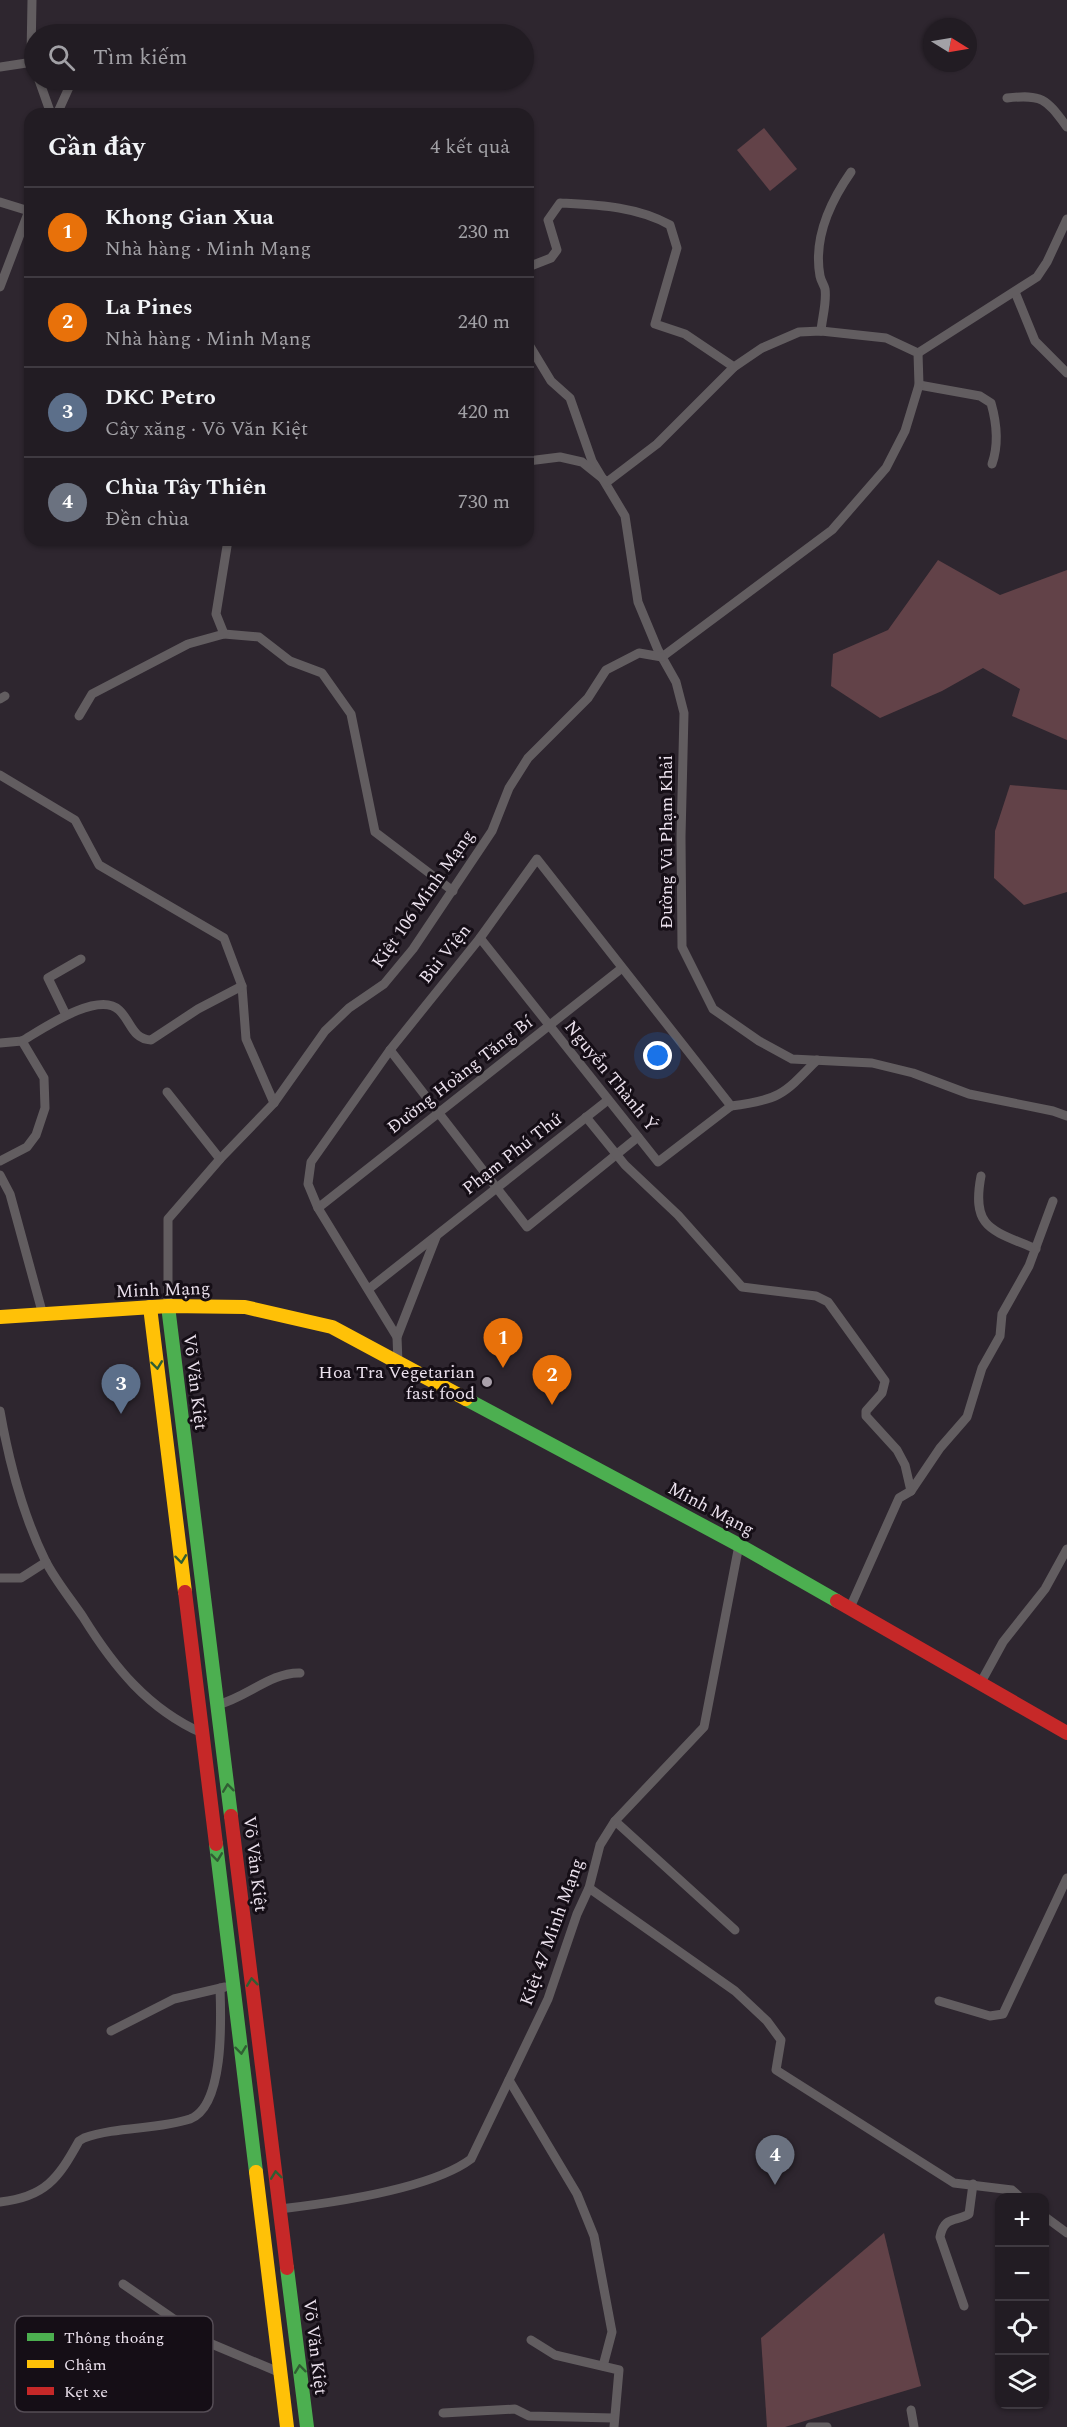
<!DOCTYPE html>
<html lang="vi">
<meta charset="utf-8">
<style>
:root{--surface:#221c23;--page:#2e2930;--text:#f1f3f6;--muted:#a2a1a6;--line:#3f3a41;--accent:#2563eb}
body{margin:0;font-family:Spectral,serif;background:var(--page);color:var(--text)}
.controls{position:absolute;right:18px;bottom:18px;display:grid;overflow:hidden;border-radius:12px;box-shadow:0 2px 4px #0004}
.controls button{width:54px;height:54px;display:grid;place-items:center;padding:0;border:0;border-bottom:2px solid var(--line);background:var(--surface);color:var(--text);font:30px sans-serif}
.compass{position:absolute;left:923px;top:18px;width:54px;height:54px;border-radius:50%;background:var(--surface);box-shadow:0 2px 4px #0004;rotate:101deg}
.you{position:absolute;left:658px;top:1056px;width:21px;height:21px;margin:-15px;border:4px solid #fff;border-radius:50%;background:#1a73e8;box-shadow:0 0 0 9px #1a73e833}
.badge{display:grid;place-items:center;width:39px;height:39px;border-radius:50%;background:var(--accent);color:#fff;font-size:20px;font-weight:700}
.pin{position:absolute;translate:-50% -50px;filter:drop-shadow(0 2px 3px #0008)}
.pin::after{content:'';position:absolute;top:32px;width:21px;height:18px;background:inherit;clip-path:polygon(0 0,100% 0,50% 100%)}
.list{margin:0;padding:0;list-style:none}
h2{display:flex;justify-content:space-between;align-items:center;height:78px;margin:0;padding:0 24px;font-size:26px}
h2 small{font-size:20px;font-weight:400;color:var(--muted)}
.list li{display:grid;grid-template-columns:39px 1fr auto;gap:18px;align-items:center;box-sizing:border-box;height:90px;padding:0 24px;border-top:2px solid var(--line)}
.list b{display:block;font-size:22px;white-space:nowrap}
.list p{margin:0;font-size:20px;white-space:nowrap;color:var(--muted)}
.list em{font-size:20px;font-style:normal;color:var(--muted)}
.icon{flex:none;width:33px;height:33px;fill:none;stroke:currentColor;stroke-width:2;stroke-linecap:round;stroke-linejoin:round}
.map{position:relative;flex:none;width:1067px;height:2427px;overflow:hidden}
.search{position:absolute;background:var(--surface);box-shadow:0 2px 4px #0004;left:24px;top:24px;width:510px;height:66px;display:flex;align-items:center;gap:15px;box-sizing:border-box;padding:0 21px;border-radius:33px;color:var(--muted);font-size:22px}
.panel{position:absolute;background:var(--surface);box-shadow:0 2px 4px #0004;left:24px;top:108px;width:510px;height:438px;border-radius:18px}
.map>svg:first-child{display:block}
.green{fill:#624248}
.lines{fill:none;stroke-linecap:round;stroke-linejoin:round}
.street{stroke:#625d60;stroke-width:9}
.fast{stroke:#4caf50;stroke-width:14}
.slow{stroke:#ffc107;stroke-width:14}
.jam{stroke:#c62828;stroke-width:14}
.oneway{stroke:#305e33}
.poi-dot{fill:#a9a0aa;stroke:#150e16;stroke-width:2}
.labels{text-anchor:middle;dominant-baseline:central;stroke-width:6;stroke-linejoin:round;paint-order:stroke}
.street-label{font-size:18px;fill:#ebe1ed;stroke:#150e16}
.poi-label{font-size:18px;fill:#ebe1ed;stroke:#150e16;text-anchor:end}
.key{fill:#150e16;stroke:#554d56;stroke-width:1.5}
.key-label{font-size:16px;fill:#ebe1ed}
</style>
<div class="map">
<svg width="1067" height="2427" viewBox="0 0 1067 2427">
<rect width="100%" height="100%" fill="#2e262f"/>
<g class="green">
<polygon points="764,128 797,169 770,191 737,150"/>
<polygon points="938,560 1000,595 1067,570 1067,740 1012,716 1020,689 983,668 942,691 880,718 831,686 833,654 888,630"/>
<polygon points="1010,785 1067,790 1067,892 1024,905 994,878 995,831"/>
<polygon points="884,2233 921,2386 785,2427 767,2427 761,2338"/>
</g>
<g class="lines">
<g class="street">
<polyline points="32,0 31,56 34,66"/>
<polyline points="0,67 33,62"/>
<polyline points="39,80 51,114"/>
<path d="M1007,98C1043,94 1046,99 1067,127"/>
<polyline points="57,114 71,83 80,80"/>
<polyline points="0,202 29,211"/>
<path d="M528,267L551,258L557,250L548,220L560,203C597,205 636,206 670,225L677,248L655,324L685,334L734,367"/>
<polyline points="0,287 30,208"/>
<polyline points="1015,292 1035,341 1067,373"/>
<path d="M821,331C822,318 827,302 825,289C824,285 821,281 820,276C813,238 830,202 851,172"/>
<polyline points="528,343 551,381 570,398 592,461 625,516 638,602 658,650 676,682 684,713 681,837 682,947 713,1009 759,1041 792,1059 872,1063 913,1073 969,1094 1053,1111 1067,1116"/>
<polyline points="918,353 1037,277 1047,262 1067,219"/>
<path d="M919,385L980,396L991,403C997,424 999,444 992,464"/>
<polyline points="528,461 560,457 582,462 607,482 657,444 734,367 762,348 799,332 821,331 886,338 918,353 919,385 905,431 886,468 832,530 662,657"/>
<polyline points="228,540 216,614 224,634 259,637 290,661 322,673 351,714 375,832 453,891"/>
<polyline points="0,699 5,696"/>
<polyline points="79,716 92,694 188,644 224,634"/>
<polyline points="0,775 75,820 99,865 224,938 242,986 246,1039 274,1103"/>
<polyline points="480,938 658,1162 731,1106"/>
<polyline points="66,1015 48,978 81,959"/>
<polyline points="0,1043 22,1041"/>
<polyline points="390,1050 527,1227 638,1137"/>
<polyline points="167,1092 220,1159"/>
<path d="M731,1106C780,1100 784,1094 817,1060"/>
<polyline points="586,1117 625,1165 678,1215 742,1287 816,1296 828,1302 885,1381 882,1393 866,1411 866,1416 897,1450 905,1465 911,1491"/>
<path d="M0,1161L27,1147L36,1135L45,1108L44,1078L22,1041C41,1030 98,990 119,1010C131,1021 132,1039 151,1040L198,1009L242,986"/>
<polyline points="0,1175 10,1194 43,1315"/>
<path d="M981,1176C971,1229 992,1230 1036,1249"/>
<polyline points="318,1208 622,968"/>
<polyline points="370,1288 608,1100"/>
<polyline points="168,1306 168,1219 220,1159 274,1103 325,1031 349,1008 384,984 413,949 492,831 509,788 528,758 588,698 606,670 639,653 662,657"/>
<polyline points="397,1337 318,1208 308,1184 311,1162 390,1050 480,938 537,859 731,1106"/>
<polyline points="398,1363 397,1337 436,1237"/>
<path d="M0,1411C9,1462 22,1513 45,1560C55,1580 70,1598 83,1617C114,1667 148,1709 202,1733"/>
<polyline points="0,1578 21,1578 46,1562"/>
<polyline points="849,1610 899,1498 911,1491 940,1448 967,1417 982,1368 1000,1336 1002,1314 1029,1266 1053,1201"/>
<polyline points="980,1684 1003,1642 1045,1589 1067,1549"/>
<path d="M217,1705C246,1698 271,1672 300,1673"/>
<polyline points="615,1821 735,1930"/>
<polyline points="589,1888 735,1991 767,2021 781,2040 776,2070 954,2183 1012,2190 1021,2198"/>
<polyline points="939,2001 990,2016 1003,2014 1067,1878"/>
<polyline points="111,2031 174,1999 225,1987"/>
<polyline points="509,2080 577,2194 594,2236 612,2332 603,2366"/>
<path d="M0,2202C45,2197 58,2179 79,2141L84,2138C118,2126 156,2130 190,2119C225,2106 221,2017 220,1988"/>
<path d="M280,2209C331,2203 431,2189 471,2159L548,1999L577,1914L589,1888L600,1845L615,1821L704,1727L739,1545"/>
<polyline points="1044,2216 1067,2233"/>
<polyline points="123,2284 207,2342 281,2373"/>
<path d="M964,2306L940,2237C944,2215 957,2222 969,2214L973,2184"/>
<polyline points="531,2340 555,2355 619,2370 614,2427"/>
<polyline points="911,2410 914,2427"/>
<polyline points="443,2413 515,2409 529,2416 613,2418"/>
<polyline points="810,2427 827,2427"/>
</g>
<g class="fast">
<polyline points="168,1306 231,1816"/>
<polyline points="466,1399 739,1545 837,1601"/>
<polyline points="216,1844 256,2172"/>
<polyline points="287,2268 307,2427"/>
</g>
<g class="slow">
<polyline points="150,1307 185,1592"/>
<polyline points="0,1317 168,1306 245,1307 332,1327 466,1399"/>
<polyline points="256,2172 287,2427"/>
</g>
<g class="jam">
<polyline points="185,1592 216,1844"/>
<polyline points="837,1601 1067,1733"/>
<polyline points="231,1816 287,2268"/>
</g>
</g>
<defs><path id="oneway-chevron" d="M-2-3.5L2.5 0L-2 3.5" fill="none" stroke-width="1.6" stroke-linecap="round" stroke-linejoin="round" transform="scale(1.5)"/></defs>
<g class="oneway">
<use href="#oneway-chevron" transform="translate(157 1365) rotate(83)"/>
<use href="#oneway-chevron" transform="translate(181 1559) rotate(83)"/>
<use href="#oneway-chevron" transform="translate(228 1788) rotate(-97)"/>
<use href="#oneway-chevron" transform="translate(217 1857) rotate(83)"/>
<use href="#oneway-chevron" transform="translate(252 1982) rotate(-97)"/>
<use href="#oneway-chevron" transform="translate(241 2050) rotate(83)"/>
<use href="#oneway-chevron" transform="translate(276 2175) rotate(-97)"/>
<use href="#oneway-chevron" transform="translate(300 2369) rotate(-97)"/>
</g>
<circle class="poi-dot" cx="487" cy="1382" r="6"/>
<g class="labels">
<g class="street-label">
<text transform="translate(666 842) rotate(-90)">Đường Vũ Phạm Khải</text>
<text transform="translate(423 899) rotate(-55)">Kiệt 106 Minh Mạng</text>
<text transform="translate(445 954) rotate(-51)">Bùi Viện</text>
<text transform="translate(460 1075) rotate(-38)">Đường Hoàng Tăng Bí</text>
<text transform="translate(611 1076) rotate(51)">Nguyễn Thành Ý</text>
<text transform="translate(512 1154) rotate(-38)">Phạm Phú Thứ</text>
<text transform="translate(163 1290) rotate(-2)">Minh Mạng</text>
<text transform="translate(195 1382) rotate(83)">Võ Văn Kiệt</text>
<text transform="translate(711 1509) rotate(28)">Minh Mạng</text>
<text transform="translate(255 1864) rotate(83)">Võ Văn Kiệt</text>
<text transform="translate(552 1932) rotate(-70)">Kiệt 47 Minh Mạng</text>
<text transform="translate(315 2347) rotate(83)">Võ Văn Kiệt</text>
</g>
<g class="poi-label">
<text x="475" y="1372">Hoa Tra Vegetarian<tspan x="475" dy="21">fast food</tspan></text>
</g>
</g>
<rect x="15" y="2316" width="198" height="96" rx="9" class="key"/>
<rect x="27" y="2333" width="27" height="8" fill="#4caf50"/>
<rect x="27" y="2360" width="27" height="8" fill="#ffc107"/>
<rect x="27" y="2387" width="27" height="8" fill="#c62828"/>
<g class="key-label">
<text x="64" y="2343">Thông thoáng</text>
<text x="64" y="2370">Chậm</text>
<text x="64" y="2397">Kẹt xe</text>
</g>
</svg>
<div class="controls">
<button>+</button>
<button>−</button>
<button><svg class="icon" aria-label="locate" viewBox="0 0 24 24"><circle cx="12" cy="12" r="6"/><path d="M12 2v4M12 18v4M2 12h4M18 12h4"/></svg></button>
<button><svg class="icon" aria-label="layers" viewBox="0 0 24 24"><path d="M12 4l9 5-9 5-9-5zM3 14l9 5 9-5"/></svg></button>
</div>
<svg class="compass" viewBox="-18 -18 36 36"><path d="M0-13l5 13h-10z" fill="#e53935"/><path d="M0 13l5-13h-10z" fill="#a2a1a6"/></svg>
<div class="you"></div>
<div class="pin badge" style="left:503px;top:1368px;background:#e8710a">1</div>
<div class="pin badge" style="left:552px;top:1405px;background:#e8710a">2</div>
<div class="pin badge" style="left:121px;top:1414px;background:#5c6f8a">3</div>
<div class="pin badge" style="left:775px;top:2185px;background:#6b7280">4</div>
<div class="search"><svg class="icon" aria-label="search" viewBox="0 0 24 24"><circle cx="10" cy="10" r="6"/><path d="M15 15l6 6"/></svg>Tìm kiếm</div>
<section class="panel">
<h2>Gần đây<small>4 kết quả</small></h2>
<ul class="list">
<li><span class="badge" style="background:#e8710a">1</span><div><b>Khong Gian Xua</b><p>Nhà hàng · Minh Mạng</p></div><em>230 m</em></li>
<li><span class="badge" style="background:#e8710a">2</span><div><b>La Pines</b><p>Nhà hàng · Minh Mạng</p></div><em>240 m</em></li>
<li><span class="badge" style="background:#5c6f8a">3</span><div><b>DKC Petro</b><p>Cây xăng · Võ Văn Kiệt</p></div><em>420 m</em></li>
<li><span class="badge" style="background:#6b7280">4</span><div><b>Chùa Tây Thiên</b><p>Đền chùa</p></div><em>730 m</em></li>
</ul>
</section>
</div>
